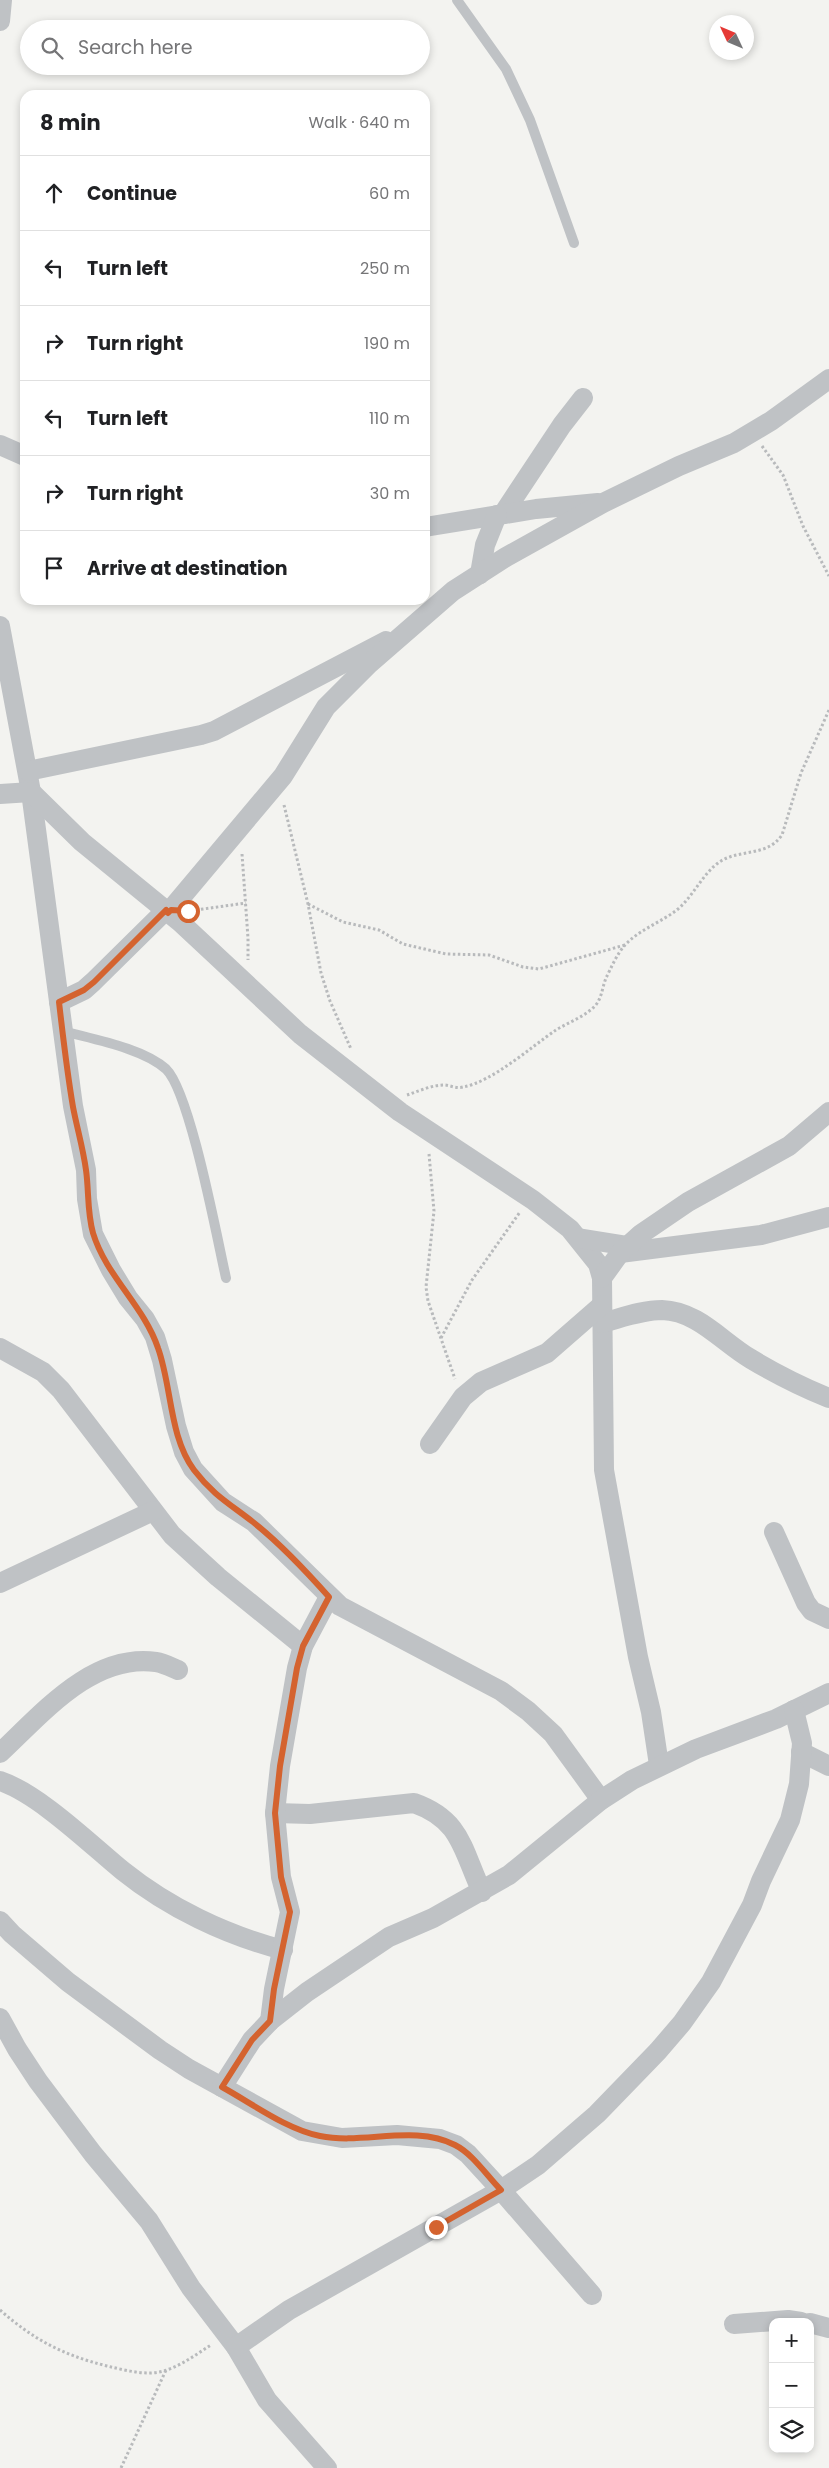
<!DOCTYPE html>
<meta charset="utf-8">
<style>
:root{--surface:#fff;--page:#f6f6f6;--text:#202124;--muted:#757577;--line:#e0e0e0}
body{margin:0;font-family:Poppins,sans-serif;background:var(--page);color:var(--text)}
.controls{position:absolute;right:15px;bottom:15px;display:grid;overflow:hidden;border-radius:10px;box-shadow:0 2px 8px #0003}
.controls button{width:45px;height:45px;display:grid;place-items:center;padding:0;border:0;border-bottom:1px solid var(--line);background:var(--surface);color:var(--text);font:25px sans-serif}
.compass{position:absolute;left:709px;top:15px;width:45px;height:45px;border-radius:50%;background:var(--surface);box-shadow:0 2px 8px #0003;rotate:314deg}
.stop{position:absolute;width:15px;height:15px;margin:-11px;border:4px solid #d4632f;border-radius:50%;background:#fff}
.stop.end{background:#d4632f;border-color:#fff;box-shadow:0 1px 5px #0008}
.list{margin:0;padding:0;list-style:none}
h2{display:flex;justify-content:space-between;align-items:center;height:65px;margin:0;padding:0 20px;font-size:21px}
h2 small{font-size:16px;font-weight:400;color:var(--muted)}
.list li{display:grid;grid-template-columns:32px 1fr auto;gap:15px;align-items:center;box-sizing:border-box;height:75px;padding:0 20px;border-top:1px solid var(--line)}
.list b{display:block;font-size:19px;white-space:nowrap}
.list em{font-size:16px;font-style:normal;color:var(--muted)}
.icon{flex:none;width:28px;height:28px;fill:none;stroke:currentColor;stroke-width:2;stroke-linecap:round;stroke-linejoin:round}
.map{position:relative;flex:none;width:829px;height:2468px;overflow:hidden}
.search{position:absolute;background:var(--surface);box-shadow:0 2px 8px #0003;left:20px;top:20px;width:410px;height:55px;display:flex;align-items:center;gap:12px;box-sizing:border-box;padding:0 18px;border-radius:28px;color:var(--muted);font-size:19px}
.panel{position:absolute;background:var(--surface);box-shadow:0 2px 8px #0003;left:20px;top:90px;width:410px;height:515px;border-radius:15px}
.map>svg:first-child{display:block}
.lines{fill:none;stroke-linecap:round;stroke-linejoin:round}
.path{stroke:#b8babc;stroke-width:3;stroke-dasharray:2.5 2.5;stroke-linecap:butt}
.service{stroke:#bfc2c5;stroke-width:10}
.minor{stroke:#bfc2c5;stroke-width:20}
.route{stroke:#d4632f;stroke-width:6}
</style>
<div class="map">
<svg width="829" height="2468" viewBox="0 0 829 2468">
<rect width="100%" height="100%" fill="#f3f3f0"/>
<g class="lines">
<g class="path">
<polyline points="762,446 783,475 803,526 829,576"/>
<polyline points="284,805 308,904 321,973 330,1001 351,1049"/>
<polyline points="242,854 248,938 248,960"/>
<polyline points="308,904 343,922 379,930 403,944 446,954 489,955 523,967 539,969 625,945"/>
<polyline points="196,910 246,903"/>
<path d="M407,1095C419,1091 432,1085 444,1085C450,1085 456,1089 463,1087C492,1082 531,1047 556,1030C569,1022 584,1017 595,1006C602,998 602,988 606,978C611,968 617,954 625,945C640,929 662,922 678,909C694,895 702,875 718,863C738,848 766,858 782,835L801,773L829,710"/>
<polyline points="429,1154 434,1211 426,1287 428,1301 455,1379"/>
<polyline points="441,1338 472,1280 520,1212"/>
<path d="M0,2310C34,2340 63,2355 107,2366C120,2369 135,2373 149,2373C172,2373 192,2357 211,2345"/>
<polyline points="121,2468 166,2370"/>
</g>
<g class="service">
<polyline points="457,0 506,69 530,120 574,243"/>
<path d="M63,1031C92,1039 143,1048 166,1069C190,1092 217,1238 226,1278"/>
</g>
<g class="minor">
<polyline points="0,21 2,0"/>
<polyline points="0,445 25,456"/>
<polyline points="503,514 562,425 583,398"/>
<polyline points="425,527 536,509 598,503"/>
<polyline points="480,574 485,545 497,515"/>
<polyline points="0,626 31,792 73,1106 86,1170 87,1199 93,1234 111,1270 128,1298 145,1319 155,1337 162,1360 176,1426 184,1452 193,1469 223,1502 254,1522 340,1606 501,1691 528,1711 553,1734 601,1800"/>
<polyline points="28,771 201,735 214,731 386,641"/>
<polyline points="0,794 31,792 82,842 180,922 300,1034 400,1112 533,1200 570,1229 598,1264 602,1278 604,1470 638,1657 651,1712 659,1765"/>
<polyline points="168,913 283,776 326,707 369,664 453,591 506,557 603,503 679,466 734,443 771,421 829,379"/>
<polyline points="59,1002 84,990 93,982 166,910"/>
<polyline points="578,1238 628,1246"/>
<polyline points="620,1253 761,1235 829,1217"/>
<polyline points="602,1278 620,1253 641,1234 688,1202 789,1146 829,1112"/>
<path d="M602,1323C621,1318 642,1310 662,1310C698,1311 722,1342 751,1359C776,1374 802,1387 829,1398"/>
<polyline points="0,1348 43,1372 61,1390 172,1535 218,1577 303,1646"/>
<polyline points="430,1444 463,1397 481,1382 547,1353 602,1305"/>
<polyline points="774,1532 806,1603 812,1611 829,1619"/>
<polyline points="0,1583 153,1511"/>
<polyline points="801,1752 829,1766"/>
<path d="M0,1753C42,1714 92,1653 156,1662C163,1663 171,1667 178,1670"/>
<path d="M0,1781C39,1794 90,1844 123,1871C169,1908 226,1935 283,1950"/>
<path d="M275,1813L310,1814L414,1803C462,1820 462,1850 482,1892"/>
<polyline points="0,1921 12,1934 68,1982 160,2050 189,2069 302,2131 342,2138 397,2135 440,2139 456,2145 468,2154 501,2190 592,2295"/>
<polyline points="0,2018 17,2049 38,2081 93,2154 149,2221 191,2288 236,2347 267,2400 327,2468"/>
<polyline points="270,2021 274,1989 290,1912 281,1877 275,1813 280,1766 297,1668 303,1646 329,1597"/>
<polyline points="222,2087 252,2040 270,2021 307,1992 389,1937 433,1918 509,1875 601,1800 632,1780 696,1749 776,1719 829,1693"/>
<polyline points="810,2323 829,2328"/>
<polyline points="734,2324 788,2320 801,2322"/>
<polyline points="236,2347 289,2310 501,2190 538,2165 597,2114 658,2051 682,2023 711,1982 752,1905 761,1881 790,1820 799,1784 802,1743 794,1710"/>
</g>
</g>
<g class="lines">
<path class="route" d="M188,911L171,910L168,913L166,910L94,982L84,990L59,1002C63,1037 67,1072 73,1107C77,1128 83,1148 86,1170C89,1191 87,1212 93,1233C106,1276 144,1306 158,1348C172,1387 169,1436 194,1470C213,1495 230,1504 253,1522C281,1544 306,1571 329,1597L303,1646L297,1668L280,1766L275,1813L281,1877L290,1912L274,1989L270,2021L252,2040L222,2087C253,2104 286,2129 320,2136C364,2145 414,2124 455,2145C473,2154 487,2176 501,2190L436,2227"/>
</g>
</svg>
<div class="controls">
<button>+</button>
<button>−</button>
<button><svg class="icon" aria-label="layers" viewBox="0 0 24 24"><path d="M12 4l9 5-9 5-9-5zM3 14l9 5 9-5"/></svg></button>
</div>
<svg class="compass" viewBox="-18 -18 36 36"><path d="M0-13l5 13h-10z" fill="#e53935"/><path d="M0 13l5-13h-10z" fill="#757577"/></svg>
<div class="stop" style="left:188px;top:911px"></div>
<div class="stop end" style="left:436px;top:2227px"></div>
<div class="search"><svg class="icon" aria-label="search" viewBox="0 0 24 24"><circle cx="10" cy="10" r="6"/><path d="M15 15l6 6"/></svg>Search here</div>
<section class="panel">
<h2>8 min<small>Walk · 640 m</small></h2>
<ul class="list">
<li><svg class="icon" aria-label="ahead" viewBox="0 0 24 24"><path d="M12 20V5M6 11l6-6 6 6"/></svg><div><b>Continue</b></div><em>60 m</em></li>
<li><svg class="icon" aria-label="left" viewBox="0 0 24 24"><path d="M17 20v-9H6M10 6l-5 5 5 5"/></svg><div><b>Turn left</b></div><em>250 m</em></li>
<li><svg class="icon" aria-label="right" viewBox="0 0 24 24"><path d="M7 20v-9h11M14 6l5 5-5 5"/></svg><div><b>Turn right</b></div><em>190 m</em></li>
<li><svg class="icon" aria-label="left" viewBox="0 0 24 24"><path d="M17 20v-9H6M10 6l-5 5 5 5"/></svg><div><b>Turn left</b></div><em>110 m</em></li>
<li><svg class="icon" aria-label="right" viewBox="0 0 24 24"><path d="M7 20v-9h11M14 6l5 5-5 5"/></svg><div><b>Turn right</b></div><em>30 m</em></li>
<li><svg class="icon" aria-label="arrive" viewBox="0 0 24 24"><path d="M6 21V4h12l-3 4 3 4H6"/></svg><div><b>Arrive at destination</b></div></li>
</ul>
</section>
</div>
